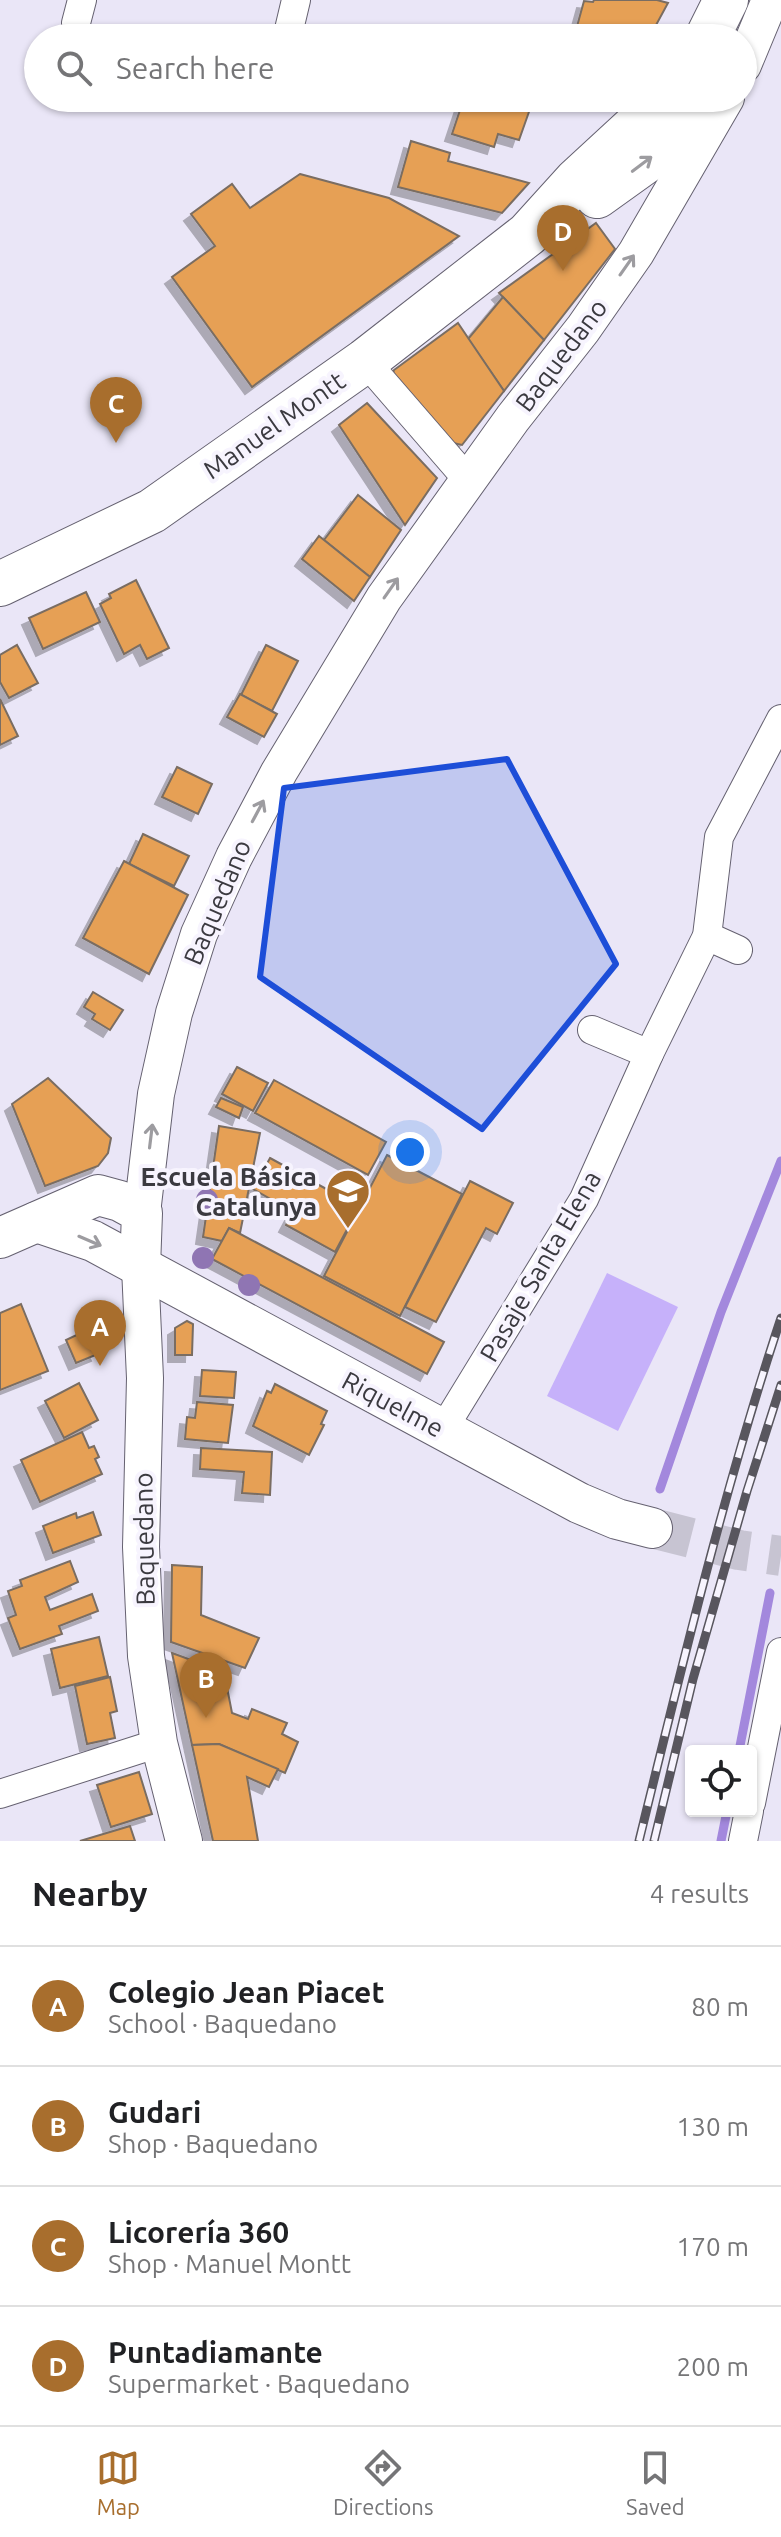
<!DOCTYPE html>
<meta charset="utf-8">
<style>
:root{--surface:#fff;--page:#f6f6f6;--text:#202124;--muted:#757577;--line:#e0e0e0;--accent:#a86e2d}
body{margin:0;font-family:Ubuntu,sans-serif;background:var(--page);color:var(--text)}
.controls{position:absolute;right:24px;bottom:24px;display:grid;overflow:hidden;border-radius:8px;box-shadow:0 2px 6px #0004}
.controls button{width:72px;height:72px;display:grid;place-items:center;padding:0;border:0;border-bottom:2px solid var(--line);background:var(--surface);color:var(--text);font:40px sans-serif}
.you{position:absolute;left:410px;top:1152px;width:28px;height:28px;margin:-20px;border:6px solid #fff;border-radius:50%;background:#1a73e8;box-shadow:0 0 0 12px #1a73e833}
.badge{display:grid;place-items:center;width:52px;height:52px;border-radius:50%;background:var(--accent);color:#fff;font-size:26px;font-weight:700}
.pin{position:absolute;translate:-50% -66px;filter:drop-shadow(0 2px 4px #0008)}
.pin::after{content:'';position:absolute;top:42px;width:28px;height:24px;background:inherit;clip-path:polygon(0 0,100% 0,50% 100%)}
.list{margin:0;padding:0;list-style:none}
h2{display:flex;justify-content:space-between;align-items:center;height:104px;margin:0;padding:0 32px;font-size:34px}
h2 small{font-size:26px;font-weight:400;color:var(--muted)}
.list li{display:grid;grid-template-columns:52px 1fr auto;gap:24px;align-items:center;box-sizing:border-box;height:120px;padding:0 32px;border-top:2px solid var(--line)}
.list b{display:block;font-size:30px;white-space:nowrap}
.list p{margin:0;font-size:26px;white-space:nowrap;color:var(--muted)}
.list em{font-size:26px;font-style:normal;color:var(--muted)}
.icon{flex:none;width:44px;height:44px;fill:none;stroke:currentColor;stroke-width:2;stroke-linecap:round;stroke-linejoin:round}
.map{position:relative;flex:none;width:781px;height:1841px;overflow:hidden}
.search{position:absolute;background:var(--surface);box-shadow:0 2px 6px #0004;left:24px;right:24px;top:24px;height:88px;display:flex;align-items:center;gap:20px;box-sizing:border-box;padding:0 28px;border-radius:44px;color:var(--muted);font-size:30px}
.sheet{height:584px;background:var(--surface)}
nav{display:flex;justify-content:space-around;align-items:center;box-sizing:border-box;height:112px;border-top:2px solid var(--line);background:var(--surface);font-size:22px;color:var(--muted)}
nav a{display:grid;justify-items:center;gap:4px}
nav .on{color:var(--accent)}
.map>svg:first-child{display:block}
.green{fill:#c6b1fa}
.lines{fill:none;stroke-linecap:round;stroke-linejoin:round}
.stream{stroke:#a388dd;stroke-width:9}
.building{fill:#e6a054;stroke:#7a6d62;stroke-width:2;filter:url(#shadow)}
.secondary-tunnel{stroke:#c7c4d2;stroke-width:40;stroke-dasharray:40 20;stroke-linecap:butt}
.minor-casing{stroke:#656170;stroke-width:30}
.tertiary-casing{stroke:#656170;stroke-width:38}
.secondary-casing{stroke:#656170;stroke-width:42}
.primary-casing{stroke:#656170;stroke-width:46}
.minor{stroke:#fff;stroke-width:28}
.tertiary{stroke:#fff;stroke-width:36}
.secondary{stroke:#fff;stroke-width:40}
.primary{stroke:#fff;stroke-width:44}
.rail-casing{stroke:#58565e;stroke-width:9}
.rail{stroke:#f7f4fe;stroke-width:6;stroke-dasharray:18;stroke-linecap:butt}
.tree{fill:#8f75b3}
.oneway{stroke:#9d9ca0}
.marked{fill:#1d4ed8;fill-opacity:0.2;stroke:#1d4ed8;stroke-width:6;stroke-linejoin:round}
.labels{text-anchor:middle;dominant-baseline:central;stroke-width:8;stroke-linejoin:round;paint-order:stroke}
.street-label{font-size:26px;fill:#3b3a40;stroke:#f7f4fe}
.poi-label{font-size:26px;font-weight:bold;fill:#3b3a40;stroke:#f7f4fe;text-anchor:end}
</style>
<div class="map">
<svg width="781" height="1841" viewBox="0 0 781 1841">
<defs>
<filter id="shadow"><feDropShadow dx="-7" dy="7" stdDeviation="0" flood-color="#0004"/></filter>
</defs>
<rect width="100%" height="100%" fill="#eae6f7"/>
<polygon class="green" points="607,1273 678,1307 618,1431 547,1396"/>
<g class="lines">
<g class="stream">
<polyline points="660,1489 721,1312 781,1161"/>
<polyline points="739,1751 770,1593"/>
<polyline points="721,1841 727,1811"/>
</g>
</g>
<g class="building">
<polygon points="594,0 657,0 668,3 649,38 617,38 576,30 584,1 593,2"/>
<polygon points="464,98 497,98 530,109 519,140 498,134 494,147 452,134"/>
<polygon points="411,141 450,153 448,161 529,183 502,213 398,187"/>
<polygon points="300,174 389,198 459,236 252,387 172,277 215,246 191,214 232,184 250,208"/>
<polygon points="596,223 615,249 544,340 499,293"/>
<polygon points="503,297 544,340 504,391 468,339"/>
<polygon points="458,323 504,391 462,445 449,442 391,380 394,370"/>
<polygon points="367,403 437,478 405,525 339,425"/>
<polygon points="358,495 401,530 370,577 324,540"/>
<polygon points="319,536 370,577 354,601 302,559"/>
<polygon points="136,580 169,648 147,659 140,645 124,654 100,604 111,598 109,594"/>
<polygon points="86,592 100,622 43,649 29,618"/>
<polygon points="17,645 38,683 9,698 0,682 0,655"/>
<polygon points="266,645 298,661 272,711 241,695"/>
<polygon points="240,694 277,714 264,737 227,717"/>
<polygon points="0,699 18,736 0,745"/>
<polygon points="177,767 212,784 198,814 162,797"/>
<polygon points="143,834 189,856 174,886 129,864"/>
<polygon points="124,861 188,895 149,974 83,938"/>
<polygon points="93,992 123,1010 110,1030 92,1019 95,1014 84,1007"/>
<polygon points="237,1067 268,1083 253,1111 222,1094"/>
<polygon points="48,1078 111,1138 108,1153 98,1166 45,1186 12,1104"/>
<polygon points="274,1080 386,1142 368,1175 255,1113"/>
<polygon points="221,1098 243,1107 239,1118 216,1107"/>
<polygon points="219,1126 260,1133 240,1233 229,1228 222,1241 203,1237"/>
<polygon points="387,1155 462,1194 400,1316 324,1276"/>
<polygon points="270,1158 359,1207 335,1252 286,1225 293,1212 253,1189"/>
<polygon points="470,1181 513,1203 497,1234 486,1228 436,1322 405,1307"/>
<polygon points="229,1228 444,1342 427,1374 212,1259"/>
<polygon points="21,1304 48,1371 0,1390 0,1313"/>
<polygon points="187,1321 193,1324 192,1355 175,1355 175,1328"/>
<polygon points="87,1330 98,1354 76,1363 66,1340"/>
<polygon points="202,1370 236,1372 234,1398 200,1396"/>
<polygon points="79,1383 98,1420 64,1438 45,1401"/>
<polygon points="275,1384 327,1411 321,1424 324,1425 309,1455 253,1426 267,1391 271,1393"/>
<polygon points="197,1402 233,1405 228,1443 185,1439 187,1417 195,1418"/>
<polygon points="82,1432 89,1448 94,1446 99,1457 95,1459 102,1474 40,1502 21,1460"/>
<polygon points="201,1448 272,1452 270,1495 242,1493 244,1472 200,1469"/>
<polygon points="93,1512 101,1535 53,1553 43,1526 76,1513 77,1518"/>
<polygon points="70,1561 78,1582 45,1597 50,1610 92,1594 98,1611 59,1626 62,1634 20,1649 8,1618 16,1615 8,1591 22,1586 20,1580"/>
<polygon points="172,1565 202,1567 201,1615 259,1638 245,1668 171,1642"/>
<polygon points="99,1637 108,1676 60,1688 51,1649"/>
<polygon points="172,1653 224,1672 232,1713 248,1719 252,1709 287,1723 282,1734 298,1742 285,1773 219,1744 192,1745"/>
<polygon points="110,1677 117,1711 110,1713 115,1738 87,1744 75,1686"/>
<polygon points="219,1744 278,1769 269,1787 247,1777 258,1841 213,1841 192,1745"/>
<polygon points="139,1772 152,1814 111,1827 97,1785"/>
<polygon points="130,1826 135,1841 80,1841"/>
</g>
<g class="lines">
<polyline class="secondary-tunnel" points="652,1528 739,1550 781,1556"/>
<g class="minor-casing">
<g id="minor">
<polyline points="76,23 82,0"/>
<polyline points="287,38 296,0"/>
<polyline points="365,361 468,480"/>
<polyline points="707,936 738,950"/>
<polyline points="592,1030 649,1054"/>
<polyline points="442,1431 584,1199 649,1054 707,936 719,837 781,719"/>
<polyline points="0,1794 159,1743"/>
<polyline points="751,1803 781,1652"/>
<polyline points="743,1841 749,1811"/>
</g>
</g>
<g class="tertiary-casing">
<g id="tertiary">
<polyline points="743,65 770,0"/>
<polyline points="142,1213 156,1094 174,1013 199,934 234,857 279,772 384,598 513,418 583,329 636,253 726,98"/>
<polyline points="140,1267 145,1378 141,1547 146,1656 159,1743 184,1841"/>
</g>
</g>
<g class="secondary-casing">
<g id="secondary">
<polyline points="37,1222 93,1241 579,1503 617,1519 652,1528"/>
<polyline points="0,1238 98,1195 120,1201 142,1213 140,1267"/>
</g>
</g>
<g class="primary-casing">
<g id="primary">
<polyline points="707,38 726,0"/>
<polyline points="597,196 650,158 702,98"/>
<polyline points="0,584 152,511 365,361 528,234 576,181 666,98"/>
</g>
</g>
<use href="#minor" class="minor"/>
<use href="#tertiary" class="tertiary"/>
<use href="#secondary" class="secondary"/>
<use href="#primary" class="primary"/>
<g class="rail-casing">
<g id="rail">
<path d="M639,1841C682,1666 724,1489 781,1318"/>
<polyline points="654,1841 693,1679 747,1491 781,1385"/>
</g>
</g>
<use href="#rail" class="rail"/>
</g>
<g class="tree">
<circle cx="207" cy="1200" r="11"/>
<circle cx="203" cy="1258" r="11"/>
<circle cx="249" cy="1285" r="11"/>
</g>
<defs><path id="oneway-shaft" d="M-6 0H5M1.5-3L5.5 0L1.5 3" fill="none" stroke-width="1.6" stroke-linecap="round" stroke-linejoin="round" transform="scale(2)"/></defs>
<g class="oneway">
<use href="#oneway-shaft" transform="translate(642 164) rotate(-37)"/>
<use href="#oneway-shaft" transform="translate(627 265) rotate(-55)"/>
<use href="#oneway-shaft" transform="translate(391 588) rotate(-55)"/>
<use href="#oneway-shaft" transform="translate(258 811) rotate(-62)"/>
<use href="#oneway-shaft" transform="translate(151 1136) rotate(-83)"/>
<use href="#oneway-shaft" transform="translate(90 1241) rotate(23)"/>
</g>
<path class="marked" d="M507,759L616,964L482,1129L260,977L284,788Z"/>
<defs>
<g id="school-pin" transform="scale(2.3)"><path d="M0 17L-7.5 6A9.5 9.5 0 1 1 7.5 6Z" fill="#a86e2d" stroke="#f7f4fe"/><path d="M0-5L7-2L0 1L-7-2ZM-4 1L0 2.5L4 1V4Q0 6-4 4Z" fill="#fff"/></g>
</defs>
<g fill-rule="evenodd">
<use href="#school-pin" x="348" y="1191"/>
</g>
<g class="labels">
<g class="street-label">
<text transform="translate(561 355) rotate(-53)">Baquedano</text>
<text transform="translate(274 425) rotate(-35)">Manuel Montt</text>
<text transform="translate(217 902) rotate(-67)">Baquedano</text>
<text transform="translate(540 1266) rotate(-60)">Pasaje Santa Elena</text>
<text transform="translate(393 1404) rotate(28)">Riquelme</text>
<text transform="translate(144 1539) rotate(-91)">Baquedano</text>
</g>
<g class="poi-label">
<text x="317" y="1176">Escuela Básica<tspan x="317" dy="30">Catalunya</tspan></text>
</g>
</g>
</svg>
<div class="controls">
<button><svg class="icon" aria-label="locate" viewBox="0 0 24 24"><circle cx="12" cy="12" r="6"/><path d="M12 2v4M12 18v4M2 12h4M18 12h4"/></svg></button>
</div>
<div class="you"></div>
<div class="pin badge" style="left:100px;top:1366px">A</div>
<div class="pin badge" style="left:206px;top:1718px">B</div>
<div class="pin badge" style="left:116px;top:443px">C</div>
<div class="pin badge" style="left:563px;top:271px">D</div>
<div class="search"><svg class="icon" aria-label="search" viewBox="0 0 24 24"><circle cx="10" cy="10" r="6"/><path d="M15 15l6 6"/></svg>Search here</div>
</div>
<section class="sheet">
<h2>Nearby<small>4 results</small></h2>
<ul class="list">
<li><span class="badge">A</span><div><b>Colegio Jean Piacet</b><p>School · Baquedano</p></div><em>80 m</em></li>
<li><span class="badge">B</span><div><b>Gudari</b><p>Shop · Baquedano</p></div><em>130 m</em></li>
<li><span class="badge">C</span><div><b>Licorería 360</b><p>Shop · Manuel Montt</p></div><em>170 m</em></li>
<li><span class="badge">D</span><div><b>Puntadiamante</b><p>Supermarket · Baquedano</p></div><em>200 m</em></li>
</ul>
</section>
<nav>
<a class="on"><svg class="icon" aria-label="map" viewBox="0 0 24 24"><path d="M3 6l6-2 6 2 6-2v14l-6 2-6-2-6 2zM9 4v14M15 6v14"/></svg>Map</a>
<a><svg class="icon" aria-label="directions" viewBox="0 0 24 24"><path d="M12 3l9 9-9 9-9-9zM9 14v-3h6M13 9l2 2-2 2"/></svg>Directions</a>
<a><svg class="icon" aria-label="saved" viewBox="0 0 24 24"><path d="M7 4h10v16l-5-4-5 4z"/></svg>Saved</a>
</nav>
